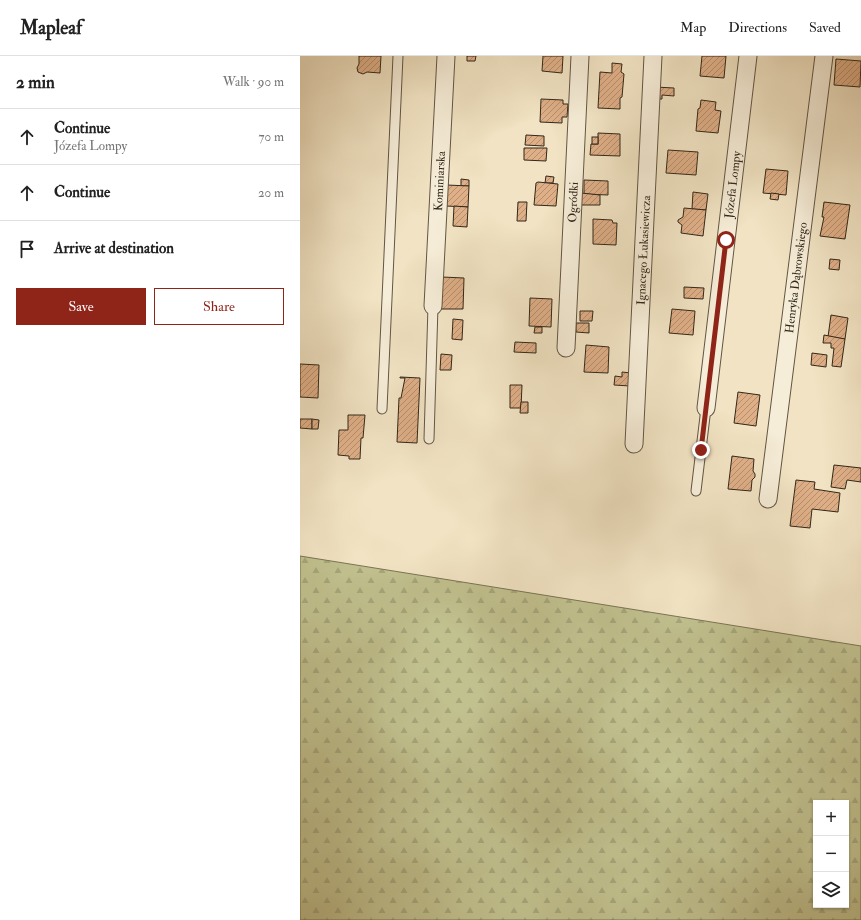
<!DOCTYPE html>
<meta charset="utf-8">
<style>
:root{--surface:#fff;--page:#f2f2f2;--text:#222;--muted:#767676;--line:#e0e0e0;--accent:#8f2418}
body{margin:0;font-family:"IM FELL Double Pica",serif;background:var(--page);color:var(--text)}
.controls{position:absolute;right:12px;bottom:12px;display:grid;overflow:hidden;border-radius:0px;box-shadow:0 1px 3px #0004}
.controls button{width:36px;height:36px;display:grid;place-items:center;padding:0;border:0;border-bottom:1px solid var(--line);background:var(--surface);color:var(--text);font:20px sans-serif}
.stop{position:absolute;width:12px;height:12px;margin:-9px;border:3px solid #8f2418;border-radius:50%;background:#fff}
.stop.end{background:#8f2418;border-color:#fff;box-shadow:0 1px 4px #0008}
.list{margin:0;padding:0;list-style:none}
h2{display:flex;justify-content:space-between;align-items:center;height:52px;margin:0;padding:0 16px;font-size:17px}
h2 small{font-size:13px;font-weight:400;color:var(--muted)}
.list li{display:grid;grid-template-columns:26px 1fr auto;gap:12px;align-items:center;box-sizing:border-box;height:56px;padding:0 16px;border-top:1px solid var(--line)}
.list b{display:block;font-size:15px;white-space:nowrap}
.list p{margin:0;font-size:13px;white-space:nowrap;color:var(--muted)}
.list em{font-size:13px;font-style:normal;color:var(--muted)}
.actions{display:flex;gap:8px;padding:12px 16px}
.actions a{flex:1;padding:9px 0;border:1px solid var(--accent);border-radius:0px;text-align:center;font-size:14px;color:var(--accent)}
.actions .main{background:var(--accent);color:#fff}
.icon{flex:none;width:22px;height:22px;fill:none;stroke:currentColor;stroke-width:2;stroke-linecap:round;stroke-linejoin:round}
.map{position:relative;flex:none;width:561px;height:864px;overflow:hidden}
header{display:flex;align-items:center;gap:24px;box-sizing:border-box;height:56px;padding:0 20px;background:var(--surface);border-bottom:1px solid var(--line)}
header strong{font-size:19px}
nav{display:flex;gap:22px;margin-inline-start:auto;font-size:14px}
main{display:flex}
aside{flex:1;background:var(--surface)}
.map>svg:first-child{display:block}
.forest{fill:url(#forest-firs);stroke:#7a7454;fill-rule:evenodd}
.building{fill:url(#building-hatch);stroke:#322719}
.lines{fill:none;stroke-linecap:round;stroke-linejoin:round}
.lane-casing{stroke:#625644;stroke-width:11}
.street-casing{stroke:#625644;stroke-width:19}
.lane{stroke:#f6edd8;stroke-width:9}
.street{stroke:#f6edd8;stroke-width:17}
.route{stroke:#8f2418;stroke-width:5}
.labels{text-anchor:middle;dominant-baseline:central;stroke-width:3.5;stroke-linejoin:round;paint-order:stroke}
.street-label{font-size:12px;fill:#322719;stroke:#f6edd8}
</style>
<header>
<strong>Mapleaf</strong>
<nav><a>Map</a><a>Directions</a><a>Saved</a></nav>
</header>
<main>
<aside>
<h2>2 min<small>Walk · 90 m</small></h2>
<ul class="list">
<li><svg class="icon" aria-label="ahead" viewBox="0 0 24 24"><path d="M12 20V5M6 11l6-6 6 6"/></svg><div><b>Continue</b><p>Józefa Lompy</p></div><em>70 m</em></li>
<li><svg class="icon" aria-label="ahead" viewBox="0 0 24 24"><path d="M12 20V5M6 11l6-6 6 6"/></svg><div><b>Continue</b></div><em>20 m</em></li>
<li><svg class="icon" aria-label="arrive" viewBox="0 0 24 24"><path d="M6 21V4h12l-3 4 3 4H6"/></svg><div><b>Arrive at destination</b></div></li>
</ul>
<div class="actions"><a class="main">Save</a><a>Share</a></div>
</aside>
<div class="map">
<svg width="561" height="864" viewBox="0 0 561 864">
<defs>
<pattern id="forest-firs" width="22" height="20" patternUnits="userSpaceOnUse"><rect width="22" height="20" fill="#c1c18f"/><path d="M5 1l3.5 6h-7zM16 11l3.5 6h-7z" fill="#a6a67b"/></pattern>
<pattern id="building-hatch" width="6" height="6" patternUnits="userSpaceOnUse"><rect width="6" height="6" fill="#dfaf87"/><path d="M-1 1l2-2M0 6l6-6M5 7l2-2" fill="none" stroke="#b58e6e"/></pattern>
</defs>
<rect width="100%" height="100%" fill="#f1e3c3"/>
<filter id="stains"><feTurbulence type="fractalNoise" baseFrequency=".005" numOctaves="4"/><feColorMatrix values="0 0 0 0 .2 0 0 0 0 .09 0 0 0 0 .02 0 0 0 .5 -.17"/></filter>
<radialGradient id="worn" r=".72"><stop offset=".6" stop-color="#630" stop-opacity="0"/><stop offset="1" stop-color="#630" stop-opacity=".3"/></radialGradient>
<path class="forest" d="M0,500L561,590V864H0ZM516,747H546V849H516Z"/>
<g class="building">
<polygon points="59,0 81,0 80,17 67,16 63,18 58,16 57,12 59,8"/>
<polygon points="167,0 176,0 175,5 167,5"/>
<polygon points="243,0 263,0 262,17 242,15"/>
<polygon points="402,0 426,0 424,22 400,20"/>
<polygon points="536,3 561,5 560,31 534,29"/>
<polygon points="312,7 322,8 321,16 324,18 322,41 320,42 320,53 298,52 300,16 312,17"/>
<polygon points="355,31 374,32 374,40 362,39 362,43 355,43"/>
<polygon points="241,43 263,44 263,48 268,48 267,61 262,61 262,67 240,66"/>
<polygon points="401,44 416,46 415,54 421,55 418,77 396,75 398,53 400,52"/>
<polygon points="298,77 320,78 320,100 290,99 291,88 298,88"/>
<polygon points="226,79 244,80 244,90 225,89"/>
<rect x="292" y="81" width="6" height="7"/>
<polygon points="224,92 247,92 246,105 224,104"/>
<polygon points="368,94 398,96 396,119 366,117"/>
<polygon points="466,113 488,115 486,139 463,137"/>
<polygon points="246,120 254,121 253,127 245,127"/>
<polygon points="161,123 169,124 169,130 161,130"/>
<polygon points="284,124 308,125 308,139 284,138"/>
<polygon points="238,126 258,128 256,150 234,149 236,127"/>
<polygon points="147,129 169,130 168,151 146,150"/>
<polygon points="393,136 408,138 406,154 392,153"/>
<polygon points="281,137 300,139 300,149 281,149"/>
<polygon points="471,137 479,138 478,144 470,143"/>
<polygon points="218,146 227,146 226,165 217,165"/>
<polygon points="524,146 550,149 545,183 520,180 524,161 522,161"/>
<polygon points="154,150 168,151 167,171 153,170"/>
<polygon points="384,152 406,154 403,180 381,177 382,169 378,166 378,164 383,161"/>
<polygon points="293,163 312,164 313,167 317,167 316,189 293,188"/>
<polygon points="530,203 540,204 539,214 529,213"/>
<polygon points="142,221 164,222 163,253 141,253"/>
<polygon points="384,231 404,232 403,243 384,242"/>
<polygon points="230,242 252,243 251,271 229,270"/>
<polygon points="372,253 395,255 393,279 369,277"/>
<polygon points="280,255 293,255 292,265 280,265"/>
<polygon points="531,259 548,262 545,283 528,281"/>
<polygon points="153,263 163,264 162,284 152,283"/>
<polygon points="276,267 289,267 289,277 276,276"/>
<polygon points="235,271 242,271 242,277 234,277"/>
<polygon points="524,279 545,283 541,311 532,310 534,292 531,292 531,287 523,287"/>
<polygon points="215,286 236,287 236,297 214,296"/>
<polygon points="286,289 309,291 308,317 284,316"/>
<polygon points="512,297 527,299 526,311 511,309"/>
<polygon points="141,298 152,299 151,314 140,314"/>
<polygon points="0,308 19,309 18,342 0,341"/>
<polygon points="322,316 331,317 330,330 314,329 315,320 322,321"/>
<polygon points="100,321 120,322 117,387 97,386 99,342 101,342 105,322 100,322"/>
<polygon points="210,329 222,329 221,352 210,352"/>
<polygon points="438,336 460,339 456,370 434,367"/>
<polygon points="221,346 228,346 228,357 220,357"/>
<polygon points="48,359 65,359 63,382 61,382 60,403 49,403 49,400 38,399 39,374 48,374"/>
<polygon points="0,363 12,363 12,373 0,372"/>
<polygon points="12,363 19,364 18,373 12,373"/>
<polygon points="432,400 454,403 453,415 455,418 455,421 452,424 451,435 428,433"/>
<polygon points="534,409 561,412 561,426 547,424 545,433 531,431"/>
<polygon points="496,424 515,426 514,433 540,437 538,456 512,453 510,472 490,470"/>
</g>
<g class="lines">
<g class="lane-casing">
<g id="lane">
<polyline points="82,353 98,0"/>
<polyline points="129,383 133,250"/>
<polyline points="396,435 406,352"/>
</g>
</g>
<g class="street-casing">
<g id="street">
<path id="s1" d="M133,250L146,0"/>
<path id="s2" d="M266,292L280,0"/>
<path id="s3" d="M406,352L448,0"/>
<path id="s4" d="M334,388L353,0"/>
<path id="s5" d="M468,443L524,0"/>
</g>
</g>
<use href="#lane" class="lane"/>
<use href="#street" class="street"/>
</g>
<g class="lines">
<polyline class="route" points="401,394 426,184"/>
</g>
<g class="labels">
<g class="street-label">
<text stroke="none"><textPath href="#s1" startOffset="125">Kominiarska</textPath></text>
<text stroke="none"><textPath href="#s3" startOffset="225">Józefa Lompy</textPath></text>
<text stroke="none"><textPath href="#s2" startOffset="146">Ogródki</textPath></text>
<text stroke="none"><textPath href="#s4" startOffset="194">Ignacego Łukasiewicza</textPath></text>
<text stroke="none"><textPath href="#s5" startOffset="223">Henryka Dąbrowskiego</textPath></text>
</g>
</g>
<rect width="100%" height="100%" filter="url(#stains)"/>
<rect width="100%" height="100%" fill="url(#worn)"/>
</svg>
<div class="controls">
<button>+</button>
<button>−</button>
<button><svg class="icon" aria-label="layers" viewBox="0 0 24 24"><path d="M12 4l9 5-9 5-9-5zM3 14l9 5 9-5"/></svg></button>
</div>
<div class="stop" style="left:426px;top:184px"></div>
<div class="stop end" style="left:401px;top:394px"></div>
</div>
</main>
